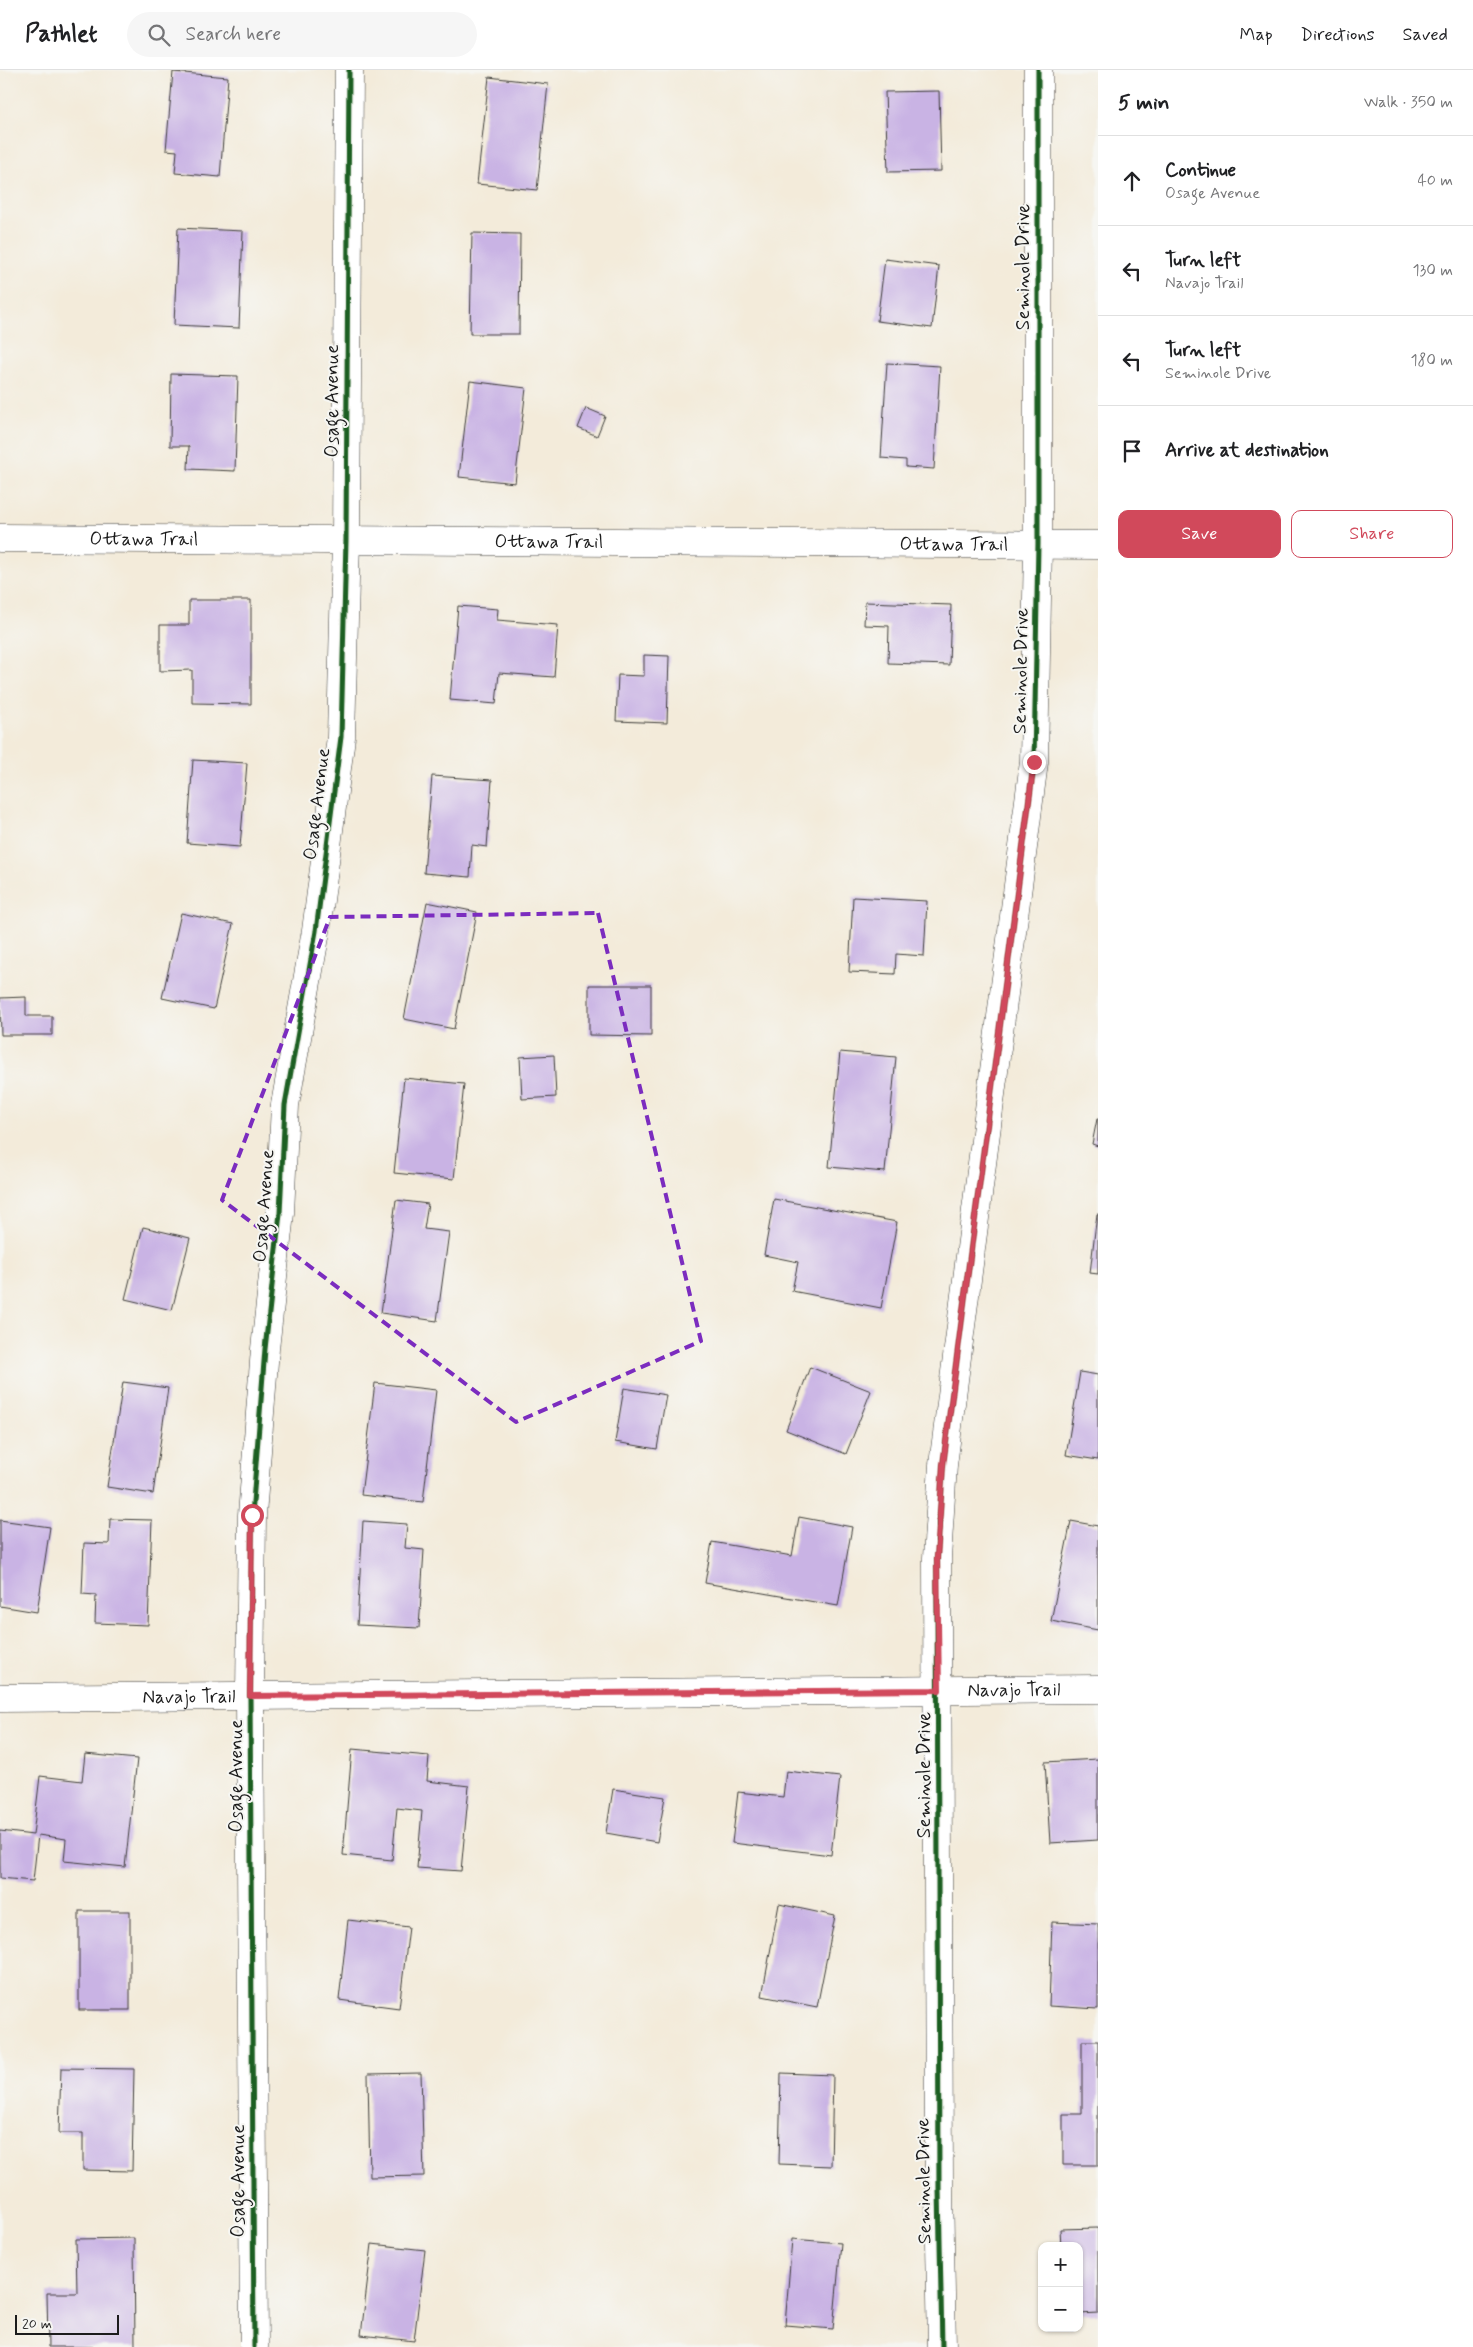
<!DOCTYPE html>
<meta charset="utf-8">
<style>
:root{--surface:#fff;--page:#f6f6f6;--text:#202124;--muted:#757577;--line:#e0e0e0;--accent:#d1495b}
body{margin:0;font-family:Mynerve,sans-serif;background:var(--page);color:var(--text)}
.controls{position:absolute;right:15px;bottom:15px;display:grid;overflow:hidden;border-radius:10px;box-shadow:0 1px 4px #0004}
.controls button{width:45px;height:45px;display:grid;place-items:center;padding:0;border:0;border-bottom:1px solid var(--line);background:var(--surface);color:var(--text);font:25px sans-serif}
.scale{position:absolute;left:15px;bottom:12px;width:104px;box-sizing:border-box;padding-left:5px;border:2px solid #1c1c1c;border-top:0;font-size:14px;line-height:18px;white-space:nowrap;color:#1c1c1c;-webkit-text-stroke:4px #f6f6f2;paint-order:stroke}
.stop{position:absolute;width:15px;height:15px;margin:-11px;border:4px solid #d1495b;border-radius:50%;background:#fff}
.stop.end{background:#d1495b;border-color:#fff;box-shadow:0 1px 5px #0008}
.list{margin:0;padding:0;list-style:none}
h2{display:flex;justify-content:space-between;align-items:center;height:65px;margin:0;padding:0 20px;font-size:21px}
h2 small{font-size:16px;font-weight:400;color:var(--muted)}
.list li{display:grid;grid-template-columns:32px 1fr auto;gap:15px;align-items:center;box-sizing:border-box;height:90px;padding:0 20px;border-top:1px solid var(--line)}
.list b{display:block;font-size:19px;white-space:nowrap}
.list p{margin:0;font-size:16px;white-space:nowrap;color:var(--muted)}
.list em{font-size:16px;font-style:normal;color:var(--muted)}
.actions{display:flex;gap:10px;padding:15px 20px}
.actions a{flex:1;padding:11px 0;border:1px solid var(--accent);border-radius:10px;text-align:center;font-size:18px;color:var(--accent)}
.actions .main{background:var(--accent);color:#fff}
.icon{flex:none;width:28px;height:28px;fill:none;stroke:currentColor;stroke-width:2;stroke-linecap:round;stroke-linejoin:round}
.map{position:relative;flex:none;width:1098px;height:2277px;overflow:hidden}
header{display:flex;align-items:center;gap:30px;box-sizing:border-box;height:70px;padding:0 25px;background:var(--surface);border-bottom:1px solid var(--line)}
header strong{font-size:24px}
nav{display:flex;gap:28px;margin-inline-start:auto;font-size:18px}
.search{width:350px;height:45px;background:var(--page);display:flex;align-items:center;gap:12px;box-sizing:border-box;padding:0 18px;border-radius:28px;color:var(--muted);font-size:19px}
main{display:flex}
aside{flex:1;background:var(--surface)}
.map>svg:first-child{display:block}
.building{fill:#c9b3e4}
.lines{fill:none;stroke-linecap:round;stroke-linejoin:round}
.minor-casing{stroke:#3c3b38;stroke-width:29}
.minor{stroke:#fff;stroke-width:28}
.cycleway-casing{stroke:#f6f6f2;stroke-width:8}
.cycleway{stroke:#1b5e20;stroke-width:5}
.route{stroke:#d1495b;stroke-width:6}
.marked{fill:none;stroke:#7b2cbf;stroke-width:4;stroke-dasharray:10 6;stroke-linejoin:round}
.labels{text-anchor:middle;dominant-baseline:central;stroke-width:4;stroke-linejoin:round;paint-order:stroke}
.street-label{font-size:19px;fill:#1c1c1c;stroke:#f6f6f2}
</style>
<header>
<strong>Pathlet</strong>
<div class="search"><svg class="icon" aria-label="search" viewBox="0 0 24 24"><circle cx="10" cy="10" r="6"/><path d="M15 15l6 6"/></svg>Search here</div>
<nav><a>Map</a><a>Directions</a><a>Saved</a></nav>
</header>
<main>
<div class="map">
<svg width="1098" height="2277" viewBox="0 0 1098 2277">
<rect width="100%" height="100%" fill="#f6f6f2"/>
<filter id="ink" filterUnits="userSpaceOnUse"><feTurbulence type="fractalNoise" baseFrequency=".02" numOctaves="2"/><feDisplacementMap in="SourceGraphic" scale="10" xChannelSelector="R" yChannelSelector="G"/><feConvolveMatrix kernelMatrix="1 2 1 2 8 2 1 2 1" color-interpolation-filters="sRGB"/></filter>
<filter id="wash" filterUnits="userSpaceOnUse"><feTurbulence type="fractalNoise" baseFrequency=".0096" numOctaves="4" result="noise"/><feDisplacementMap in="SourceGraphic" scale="20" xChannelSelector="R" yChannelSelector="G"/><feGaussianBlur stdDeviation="1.12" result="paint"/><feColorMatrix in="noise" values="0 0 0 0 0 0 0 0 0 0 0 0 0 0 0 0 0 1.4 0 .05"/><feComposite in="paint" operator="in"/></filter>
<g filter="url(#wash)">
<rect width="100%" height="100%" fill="#f3ebda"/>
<g id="blocks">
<g class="building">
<polygon points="173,2 228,7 220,107 175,103 177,81 166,80"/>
<polygon points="489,7 548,14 537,120 477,114"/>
<polygon points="939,21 941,101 888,102 885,22"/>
<polygon points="178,158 243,161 239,258 174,255"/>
<polygon points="472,163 520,164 519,264 470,264"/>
<polygon points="885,189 939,196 932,258 877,251"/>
<polygon points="887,293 940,296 934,399 906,397 906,390 881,388"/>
<polygon points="171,304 238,306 235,401 188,399 189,376 170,376"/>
<polygon points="470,311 526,318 515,413 459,407"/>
<polygon points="586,338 605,346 597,366 578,358"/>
<polygon points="189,530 251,530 251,634 192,633 192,600 160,601 160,555 189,555"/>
<polygon points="865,532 951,535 949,595 888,593 889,556 864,555"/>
<polygon points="458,536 498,539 497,550 558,555 554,607 499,603 496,634 450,630"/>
<polygon points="644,585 669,586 667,653 616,651 618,605 644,606"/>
<polygon points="193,690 247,693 240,777 187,773"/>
<polygon points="432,706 492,710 487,777 472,775 470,807 424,803"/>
<polygon points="853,827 927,831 924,886 896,884 895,904 849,902"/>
<polygon points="427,832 477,842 454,959 404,949"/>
<polygon points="181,843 233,854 214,939 162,928"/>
<polygon points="589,915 651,915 651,966 589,965"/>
<polygon points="26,927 26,946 52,946 52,965 1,965 0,928"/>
<polygon points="840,982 896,987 885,1102 829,1097"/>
<polygon points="554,985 556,1027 522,1029 520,987"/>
<polygon points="404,1008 464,1014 454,1109 394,1103"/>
<polygon points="1097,1049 1098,1049 1098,1076 1092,1074"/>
<polygon points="774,1129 897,1152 881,1238 792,1221 798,1192 764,1185"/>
<polygon points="396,1130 428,1134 424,1159 449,1162 437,1251 381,1243"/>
<polygon points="1097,1144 1098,1144 1098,1204 1090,1203"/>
<polygon points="143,1157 190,1168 172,1240 125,1229"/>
<polygon points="810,1297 871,1321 846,1384 786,1360"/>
<polygon points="1080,1302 1098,1305 1098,1390 1066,1385"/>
<polygon points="123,1312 168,1318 153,1424 107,1417"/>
<polygon points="375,1313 436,1320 423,1432 361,1425"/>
<polygon points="624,1318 666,1325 657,1379 615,1372"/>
<polygon points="799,1447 852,1457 838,1536 705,1513 712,1472 792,1486"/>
<polygon points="110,1449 152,1450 148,1555 95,1553 96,1525 82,1524 84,1473 109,1474"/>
<polygon points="0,1450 50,1457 37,1542 0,1536"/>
<polygon points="363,1451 407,1454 405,1478 424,1480 419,1558 357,1555"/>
<polygon points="1071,1451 1098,1456 1098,1560 1051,1551"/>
<polygon points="352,1679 429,1686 427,1711 469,1716 461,1801 417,1798 422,1741 397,1738 392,1790 343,1785"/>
<polygon points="85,1684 137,1689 125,1797 64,1791 66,1769 38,1765 33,1811 0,1808 0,1761 33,1765 40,1706 82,1711"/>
<polygon points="1098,1689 1098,1770 1050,1773 1045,1692"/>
<polygon points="786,1701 840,1707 831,1785 732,1773 738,1722 783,1727"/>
<polygon points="613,1719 665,1727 657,1772 606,1763"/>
<polygon points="779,1834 835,1846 817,1937 762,1926"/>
<rect x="79" y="1841" width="51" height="99"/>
<polygon points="348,1850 409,1857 399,1938 339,1930"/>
<polygon points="1052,1852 1098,1854 1098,1939 1049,1936"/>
<polygon points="1082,1971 1098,1971 1098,2095 1063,2095 1063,2044 1082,2044"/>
<polygon points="61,1998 134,1999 132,2101 83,2100 83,2063 59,2063"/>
<polygon points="421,2003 424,2106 370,2107 368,2004"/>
<polygon points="781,2003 833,2005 831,2096 779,2094"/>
<polygon points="1098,2158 1098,2243 1079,2244 1079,2176 1061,2176 1060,2159"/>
<polygon points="134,2168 135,2277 48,2277 47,2223 77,2223 76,2169"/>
<polygon points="792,2169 841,2173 833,2259 785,2255"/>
<polygon points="372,2174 425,2180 414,2271 361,2265"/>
</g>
</g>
</g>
<g filter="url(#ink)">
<use href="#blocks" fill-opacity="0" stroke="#3c3b38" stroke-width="1"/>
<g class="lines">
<g class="minor-casing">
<g id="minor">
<path id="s1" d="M0,468L1098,475"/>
<path id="s2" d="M0,1628L1098,1619"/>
<polyline points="254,2277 250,1626 252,1445 265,1279 280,1143 285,1035 316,861 341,667 346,470 349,0"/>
<polyline points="942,2277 939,2119 937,1488 943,1395 1034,692 1038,474 1038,0"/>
</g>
</g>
<use href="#minor" class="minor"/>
<g class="cycleway-casing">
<g id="cycleway">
<polyline points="254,2277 250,1626 252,1445 265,1279 280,1143 285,1035 316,861 341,667 346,470 349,0"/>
<polyline points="942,2277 939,2119 937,1488 943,1395 1034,692 1038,474 1038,0"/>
</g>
</g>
<use href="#cycleway" class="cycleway"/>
</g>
</g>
<g class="lines" filter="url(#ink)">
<polyline class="route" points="252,1445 250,1626 939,1620 937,1488 943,1395 1034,692"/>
</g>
<path class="marked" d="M598,843L701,1271L516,1352L222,1130L330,847Z"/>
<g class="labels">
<g class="street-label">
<text transform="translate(1023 197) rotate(-90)">Seminole Drive</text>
<text transform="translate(332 331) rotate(-90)">Osage Avenue</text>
<text stroke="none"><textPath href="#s1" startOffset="144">Ottawa Trail</textPath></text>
<text stroke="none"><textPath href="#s1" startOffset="549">Ottawa Trail</textPath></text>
<text stroke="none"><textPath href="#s1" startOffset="954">Ottawa Trail</textPath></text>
<text transform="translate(1021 601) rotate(-89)">Seminole Drive</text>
<text transform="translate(317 734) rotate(-83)">Osage Avenue</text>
<text transform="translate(264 1136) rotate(-86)">Osage Avenue</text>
<text stroke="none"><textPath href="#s2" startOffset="1014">Navajo Trail</textPath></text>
<text stroke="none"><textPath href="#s2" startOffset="189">Navajo Trail</textPath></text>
<text transform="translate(924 1705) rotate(-90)">Seminole Drive</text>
<text transform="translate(236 1706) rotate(-90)">Osage Avenue</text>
<text transform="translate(238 2111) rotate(-90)">Osage Avenue</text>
<text transform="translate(924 2111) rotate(-91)">Seminole Drive</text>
</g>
</g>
</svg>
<div class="controls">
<button>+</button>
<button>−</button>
</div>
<div class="scale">20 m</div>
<div class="stop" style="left:252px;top:1445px"></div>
<div class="stop end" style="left:1034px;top:692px"></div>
</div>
<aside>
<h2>5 min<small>Walk · 350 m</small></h2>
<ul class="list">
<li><svg class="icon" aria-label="ahead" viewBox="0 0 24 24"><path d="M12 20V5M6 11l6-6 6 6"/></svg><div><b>Continue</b><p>Osage Avenue</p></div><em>40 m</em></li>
<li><svg class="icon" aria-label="left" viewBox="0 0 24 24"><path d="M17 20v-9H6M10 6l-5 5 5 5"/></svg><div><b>Turn left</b><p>Navajo Trail</p></div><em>130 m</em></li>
<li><svg class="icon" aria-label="left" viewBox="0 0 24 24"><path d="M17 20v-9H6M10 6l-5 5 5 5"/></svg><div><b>Turn left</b><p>Seminole Drive</p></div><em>180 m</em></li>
<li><svg class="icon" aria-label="arrive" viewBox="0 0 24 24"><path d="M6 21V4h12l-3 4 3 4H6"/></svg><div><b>Arrive at destination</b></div></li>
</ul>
<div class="actions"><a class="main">Save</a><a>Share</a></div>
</aside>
</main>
